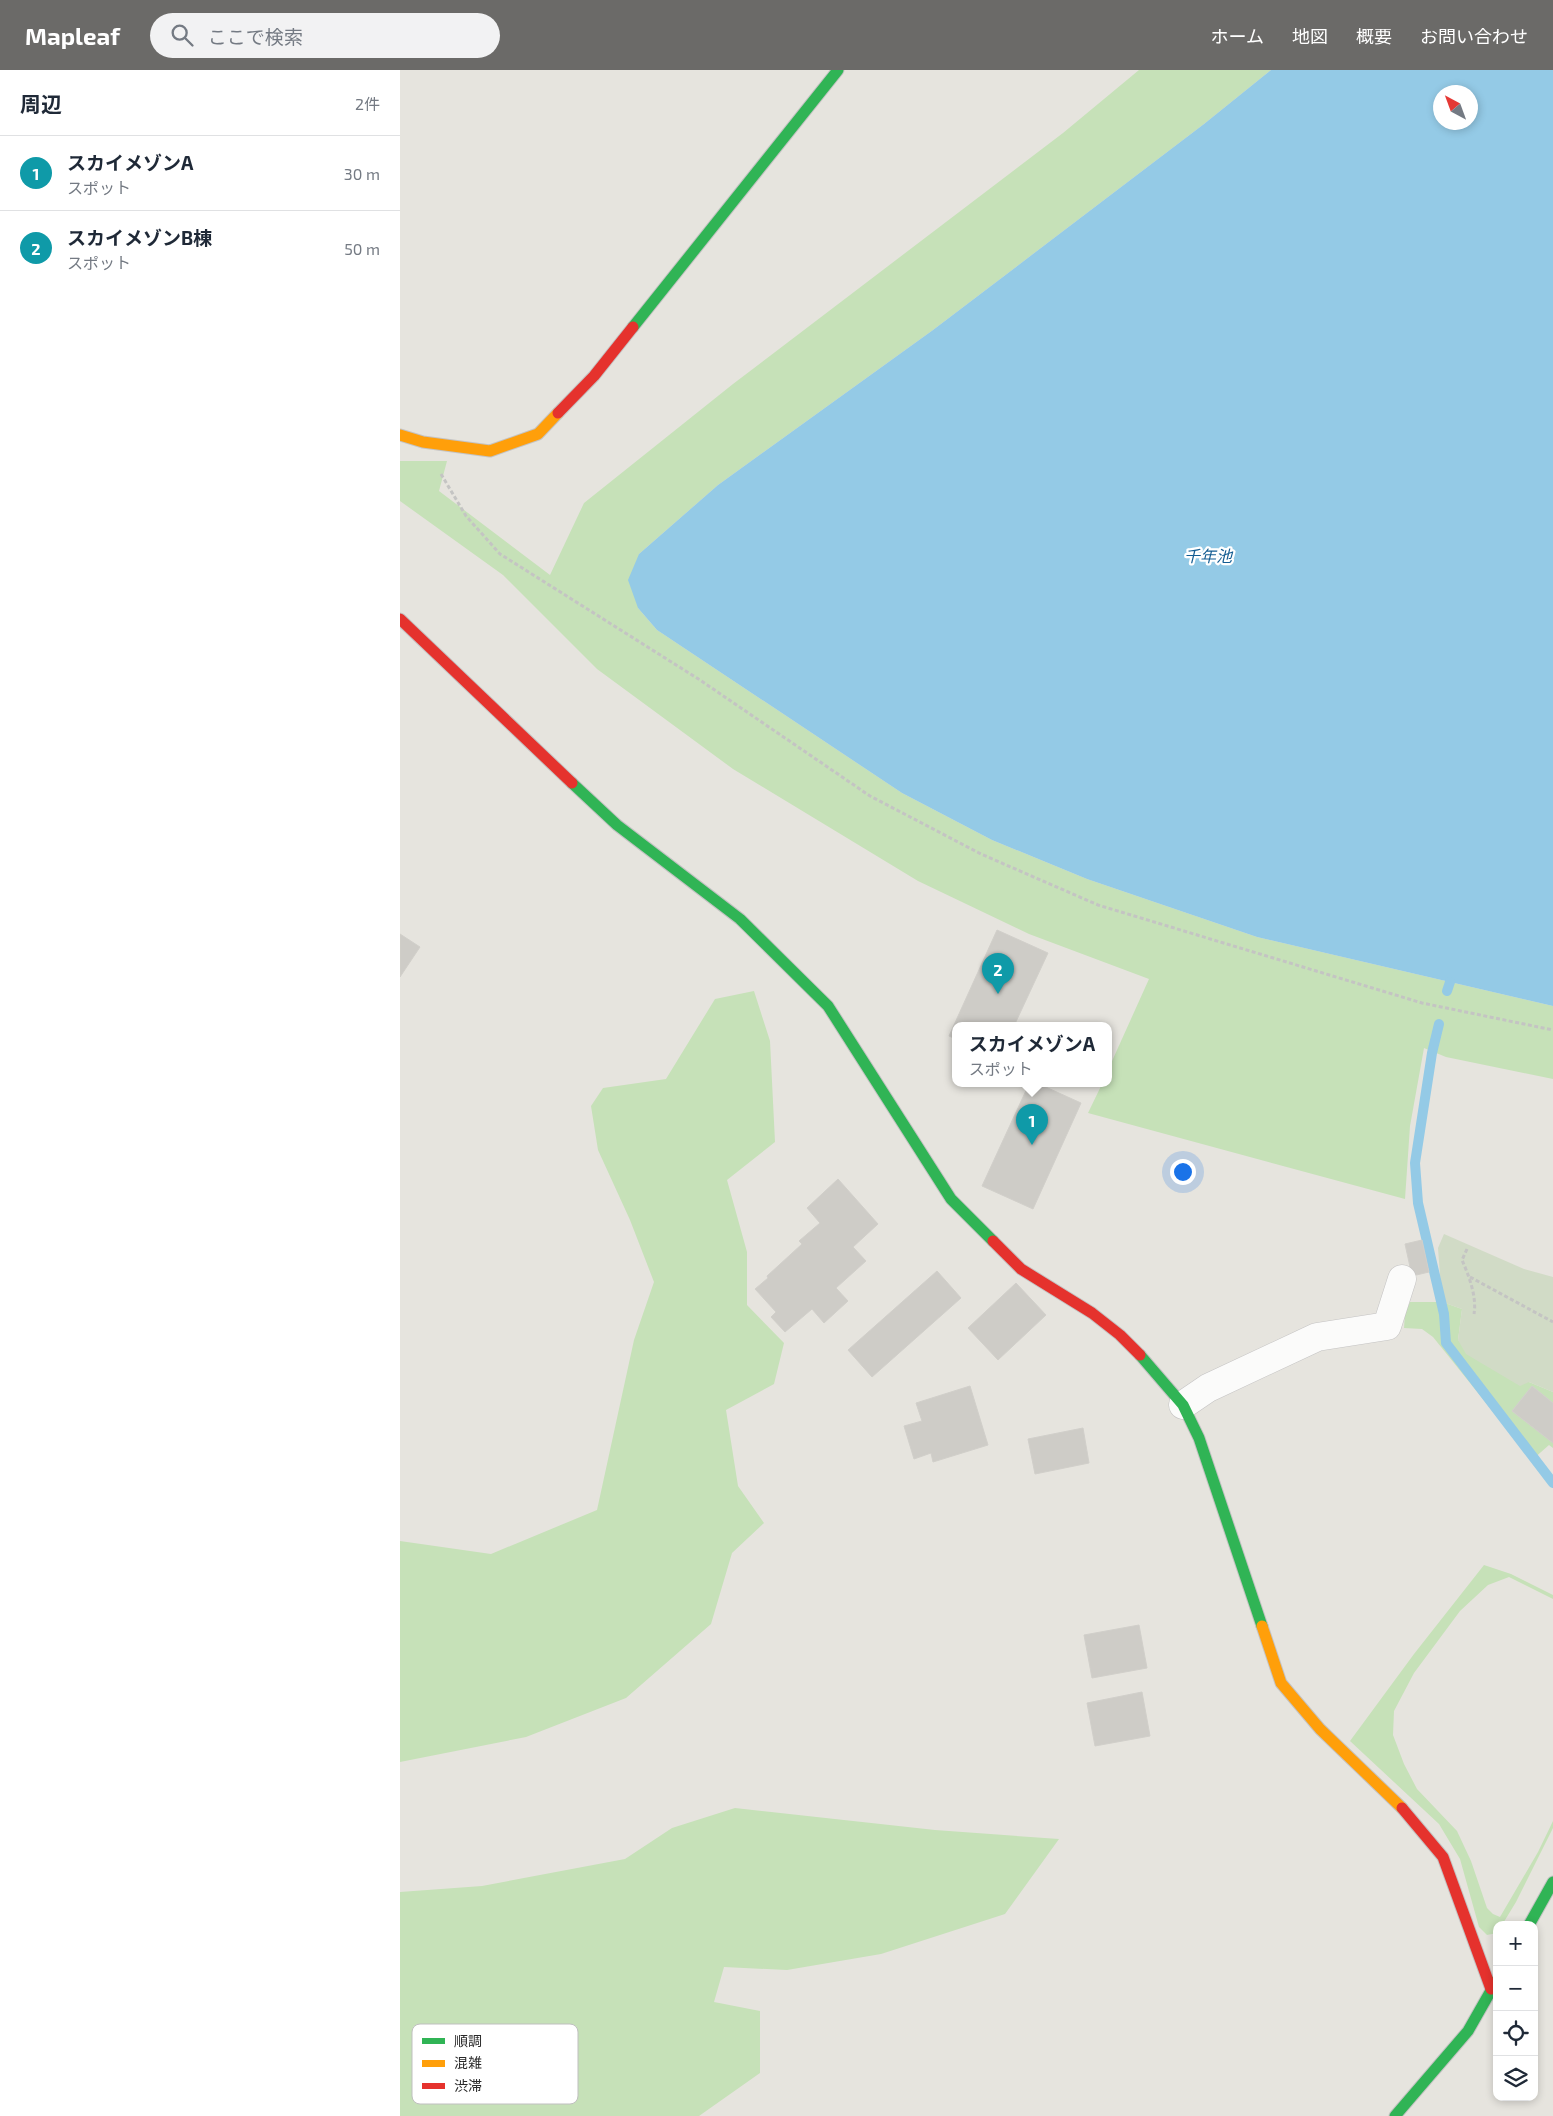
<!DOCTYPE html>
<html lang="ja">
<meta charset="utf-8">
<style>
:root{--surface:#fff;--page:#f2f2f3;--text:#1f2937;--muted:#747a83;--line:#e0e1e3;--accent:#6b6a68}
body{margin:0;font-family:"Exo 2","Noto Sans JP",sans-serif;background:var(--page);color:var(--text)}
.controls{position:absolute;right:15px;bottom:15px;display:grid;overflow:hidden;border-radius:10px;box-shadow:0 2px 8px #0003}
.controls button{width:45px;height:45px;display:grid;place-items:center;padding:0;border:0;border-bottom:1px solid var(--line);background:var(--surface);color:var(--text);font:25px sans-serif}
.compass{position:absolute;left:1033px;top:15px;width:45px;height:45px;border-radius:50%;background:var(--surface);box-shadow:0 2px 8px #0003;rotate:319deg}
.you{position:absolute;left:782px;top:1101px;width:18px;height:18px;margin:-12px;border:4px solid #fff;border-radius:50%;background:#1a73e8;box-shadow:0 0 0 8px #1a73e833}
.badge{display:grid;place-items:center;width:32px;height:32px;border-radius:50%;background:var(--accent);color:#fff;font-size:16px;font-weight:700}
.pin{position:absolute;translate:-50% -41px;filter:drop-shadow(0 1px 2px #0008)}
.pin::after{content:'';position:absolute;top:26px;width:18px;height:15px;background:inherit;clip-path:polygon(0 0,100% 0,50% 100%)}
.popup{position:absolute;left:552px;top:952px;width:160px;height:65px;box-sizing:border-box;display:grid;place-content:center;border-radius:10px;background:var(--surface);filter:drop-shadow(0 1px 4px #0005);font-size:16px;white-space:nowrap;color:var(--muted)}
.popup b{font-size:19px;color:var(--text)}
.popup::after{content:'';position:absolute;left:50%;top:100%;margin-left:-10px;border:10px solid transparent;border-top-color:var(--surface)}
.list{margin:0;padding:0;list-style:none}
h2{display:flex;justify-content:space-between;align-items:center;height:65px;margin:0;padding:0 20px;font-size:21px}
h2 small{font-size:16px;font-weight:400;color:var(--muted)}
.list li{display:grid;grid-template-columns:32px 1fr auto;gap:15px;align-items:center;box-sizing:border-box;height:75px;padding:0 20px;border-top:1px solid var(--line)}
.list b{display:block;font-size:19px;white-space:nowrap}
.list p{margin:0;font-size:16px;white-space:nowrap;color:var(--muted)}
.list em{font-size:16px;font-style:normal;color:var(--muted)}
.icon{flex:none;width:28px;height:28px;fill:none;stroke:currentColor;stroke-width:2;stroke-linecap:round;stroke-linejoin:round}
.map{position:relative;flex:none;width:1153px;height:2046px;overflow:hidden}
header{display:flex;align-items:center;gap:30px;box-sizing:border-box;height:70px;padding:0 25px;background:var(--accent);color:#fff}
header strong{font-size:24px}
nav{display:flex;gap:28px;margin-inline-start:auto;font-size:18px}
.search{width:350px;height:45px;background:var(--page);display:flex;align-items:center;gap:12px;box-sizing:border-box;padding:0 18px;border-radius:28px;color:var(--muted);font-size:19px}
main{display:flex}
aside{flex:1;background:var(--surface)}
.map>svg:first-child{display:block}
.green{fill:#c6e1b8}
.cemetery{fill:#d1dbc6}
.water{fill:#94cae6;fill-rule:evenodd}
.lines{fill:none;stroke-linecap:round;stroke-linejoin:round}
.stream{stroke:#94cae6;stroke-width:10}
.building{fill:#ceccc7;stroke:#d1cfca}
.street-casing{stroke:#c4c3c3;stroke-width:29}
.fast-casing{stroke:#c4c3c3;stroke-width:13}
.slow-casing{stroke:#c4c3c3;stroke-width:13}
.jam-casing{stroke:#c4c3c3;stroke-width:13}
.path{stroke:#c4c4c3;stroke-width:3;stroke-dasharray:4 2.5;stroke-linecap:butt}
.street{stroke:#fbfbfa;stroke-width:28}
.fast{stroke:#30b455;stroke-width:11}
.slow{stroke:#ff9f0a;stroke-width:11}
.jam{stroke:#e5322d;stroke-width:11}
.labels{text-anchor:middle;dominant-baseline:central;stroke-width:4.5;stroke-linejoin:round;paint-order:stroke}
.water-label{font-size:16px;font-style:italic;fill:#135c92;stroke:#fff}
.key{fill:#fff;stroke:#bfbfbf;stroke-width:1}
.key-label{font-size:14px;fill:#292929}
</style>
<header>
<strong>Mapleaf</strong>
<div class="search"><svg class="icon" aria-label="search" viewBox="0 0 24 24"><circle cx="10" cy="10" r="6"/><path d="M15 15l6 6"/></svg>ここで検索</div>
<nav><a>ホーム</a><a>地図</a><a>概要</a><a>お問い合わせ</a></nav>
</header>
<main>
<aside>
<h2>周辺<small>2件</small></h2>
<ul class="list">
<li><span class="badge" style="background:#0f9aa8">1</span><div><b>スカイメゾンA</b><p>スポット</p></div><em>30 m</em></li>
<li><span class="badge" style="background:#0f9aa8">2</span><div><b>スカイメゾンB棟</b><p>スポット</p></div><em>50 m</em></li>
</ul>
</aside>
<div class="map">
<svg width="1153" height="2046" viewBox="0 0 1153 2046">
<rect width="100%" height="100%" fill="#e6e4de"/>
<g class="green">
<polygon points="739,0 871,0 804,54 533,260 318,415 239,484 238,538 257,560 502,723 592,770 687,809 857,867 1153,936 1153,1009 1046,987 1024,978 1010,1056 1005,1129 688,1043 702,1014 708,1014 708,1000 749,909 629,864 518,811 333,699 197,599 103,505 0,431 0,391 47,391 39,421 150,505 184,433 333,314 663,63"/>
<polygon points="354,921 370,971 375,1072 327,1110 347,1182 347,1235 384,1273 374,1314 326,1340 338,1416 364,1453 332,1483 311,1554 226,1628 126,1667 0,1692 0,1471 91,1484 197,1440 234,1270 254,1212 230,1150 198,1080 191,1036 203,1018 266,1009 315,929"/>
<polygon points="1010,1232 1042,1232 1062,1239 1058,1270 1129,1312 1153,1322 1153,1333 1132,1316 1112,1341 1153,1373 1153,1378 1149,1375 1132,1390 1033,1267 1022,1259 1004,1258 1005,1244"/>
<polygon points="1084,1495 1111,1504 1153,1525 1153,1529 1109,1507 1088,1515 1060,1541 1014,1603 994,1641 993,1665 1004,1694 1017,1719 1057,1761 1071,1791 1087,1838 1093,1844 1100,1847 1138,1782 1153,1751 1153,1758 1116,1832 1102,1855 1097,1855 1097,1863 1087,1865 1079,1857 1060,1789 1039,1754 950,1671 1014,1584"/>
<polygon points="335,1738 535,1760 659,1769 605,1844 481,1884 387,1900 324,1897 314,1932 360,1941 360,2003 299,2046 0,2046 0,1822 82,1816 225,1789 272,1758"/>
</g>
<polygon class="cemetery" points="1044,1164 1124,1199 1153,1207 1153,1322 1129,1312 1120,1316 1066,1284 1058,1270 1062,1239 1042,1232 1038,1178"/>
<path class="water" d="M871,0H1153V936L857,867L687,809L592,770L502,723L257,560L238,538L228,510L239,484L318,415L533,260L804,54ZM1040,22H1070V52H1040Z"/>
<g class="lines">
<g class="stream">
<polyline points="1047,921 1050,912"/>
<polyline points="1039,954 1032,983 1015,1093 1018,1133 1044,1244 1046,1273 1153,1413"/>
</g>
</g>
<g class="building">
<polygon points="597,860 648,883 614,956 556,956 556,969 549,966"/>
<polygon points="0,864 20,877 0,907"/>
<polygon points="629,1014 639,1014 681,1033 633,1139 582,1116"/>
<polygon points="438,1109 478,1154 453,1177 466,1191 436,1218 448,1231 424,1253 412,1239 385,1262 371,1247 376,1242 355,1219 368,1208 367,1206 402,1174 399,1171 420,1153 407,1138"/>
<polygon points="1022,1170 1029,1202 1012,1206 1005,1174"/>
<polygon points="537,1201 561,1228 472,1307 448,1280"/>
<polygon points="616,1213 646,1245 598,1290 568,1258"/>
<polygon points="570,1316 588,1375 533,1392 531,1383 514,1389 504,1356 522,1351 516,1333"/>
<polygon points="1132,1316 1153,1333 1153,1373 1112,1341"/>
<polygon points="683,1358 689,1393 635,1404 628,1369"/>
<polygon points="739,1555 747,1598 692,1608 684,1565"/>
<polygon points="742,1622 750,1666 695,1676 687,1633"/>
</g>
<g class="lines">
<g class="street-casing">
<polyline id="street" points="783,1335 808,1318 917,1267 987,1256 1002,1209"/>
</g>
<g class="fast-casing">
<g id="fast">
<polyline points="233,257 438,0"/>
<polyline points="172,713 217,755 340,849 428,936 551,1129 593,1171"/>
<polyline points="740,1285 783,1335 799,1368 862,1556"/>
<polyline points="1129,1855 1153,1812"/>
<polyline points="995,2046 1068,1961 1097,1910"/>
</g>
</g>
<g class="slow-casing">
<g id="slow">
<polyline points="0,365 23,372 90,381 138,364 158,343"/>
<polyline points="862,1556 881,1613 920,1659 1002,1738"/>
</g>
</g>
<g class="jam-casing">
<g id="jam">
<polyline points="158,343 194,306 233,257"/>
<polyline points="0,549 172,713"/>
<polyline points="593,1171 621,1199 692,1243 720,1265 740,1285"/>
<polyline points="1002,1738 1043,1787 1091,1919"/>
</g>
</g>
<g class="path">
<polyline points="41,404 66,446 100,484 300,610 470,726 581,784 698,835 1022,933 1153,960"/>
<path d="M1067,1179L1062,1190C1069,1206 1077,1227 1074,1244"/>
<polyline points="1070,1207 1153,1252"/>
</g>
<use href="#street" class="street"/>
<use href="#fast" class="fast"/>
<use href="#slow" class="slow"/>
<use href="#jam" class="jam"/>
</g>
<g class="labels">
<g class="water-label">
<text x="808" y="485">千年池</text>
</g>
</g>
<rect x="12" y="1954" width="166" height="80" rx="8" class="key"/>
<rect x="22" y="1968" width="23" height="6" fill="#30b455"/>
<rect x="22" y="1990" width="23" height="7" fill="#ff9f0a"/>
<rect x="22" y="2013" width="23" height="6" fill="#e5322d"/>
<g class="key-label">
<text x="54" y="1976">順調</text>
<text x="54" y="1998">混雑</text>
<text x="54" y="2021">渋滞</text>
</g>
</svg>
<div class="controls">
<button>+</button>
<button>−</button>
<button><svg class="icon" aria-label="locate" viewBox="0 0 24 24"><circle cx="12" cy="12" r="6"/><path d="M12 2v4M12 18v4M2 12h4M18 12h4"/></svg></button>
<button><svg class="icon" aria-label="layers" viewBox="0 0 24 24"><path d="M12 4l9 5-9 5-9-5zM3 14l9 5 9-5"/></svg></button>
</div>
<svg class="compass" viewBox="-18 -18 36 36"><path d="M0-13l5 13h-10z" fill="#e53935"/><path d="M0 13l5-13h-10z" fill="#747a83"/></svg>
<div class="you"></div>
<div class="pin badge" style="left:632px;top:1075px;background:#0f9aa8">1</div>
<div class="popup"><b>スカイメゾンA</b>スポット</div>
<div class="pin badge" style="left:598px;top:924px;background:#0f9aa8">2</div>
</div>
</main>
